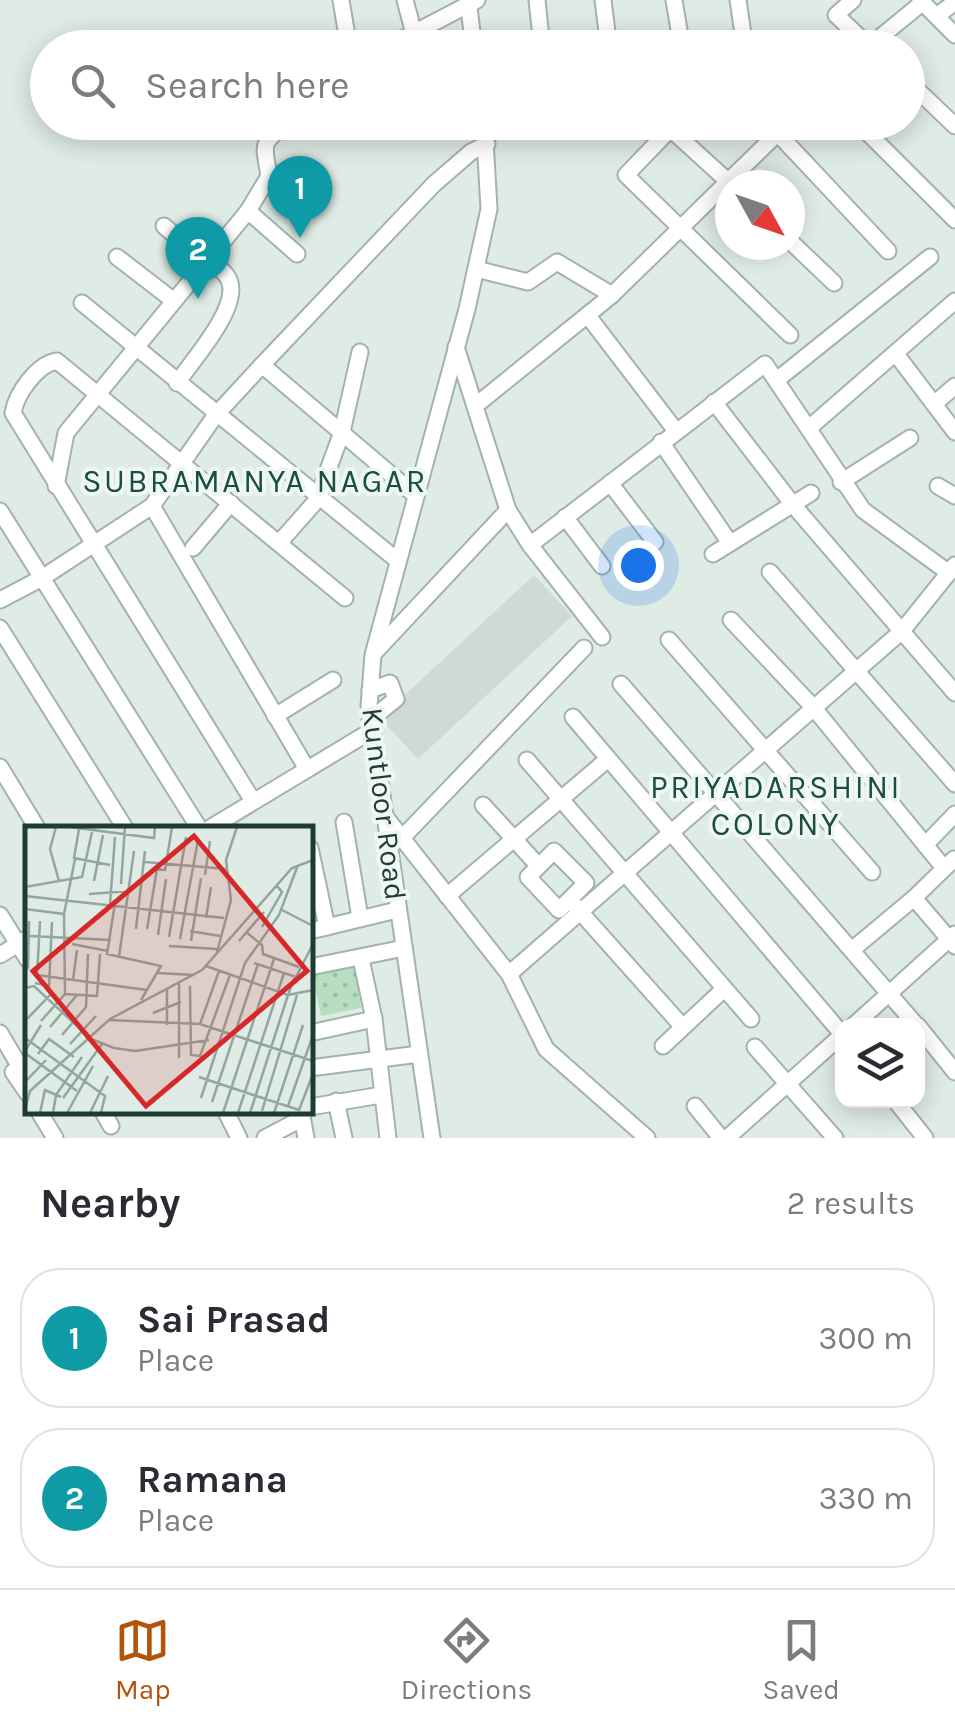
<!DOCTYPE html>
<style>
:root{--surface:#fff;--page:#f2f2f3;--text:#2b2b33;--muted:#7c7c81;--line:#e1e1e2;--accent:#b45309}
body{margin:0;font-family:Karla,sans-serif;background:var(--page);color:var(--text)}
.controls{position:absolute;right:30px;bottom:30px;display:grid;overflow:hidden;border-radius:20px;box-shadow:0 5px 25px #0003}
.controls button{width:90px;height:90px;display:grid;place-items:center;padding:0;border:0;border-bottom:2px solid var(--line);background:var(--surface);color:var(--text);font:50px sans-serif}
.compass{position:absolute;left:715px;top:170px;width:90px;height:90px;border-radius:50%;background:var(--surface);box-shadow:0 5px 25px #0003;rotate:130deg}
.you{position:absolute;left:638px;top:565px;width:35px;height:35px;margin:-25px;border:8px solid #fff;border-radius:50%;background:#1a73e8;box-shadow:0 0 0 15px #1a73e833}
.badge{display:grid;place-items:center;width:65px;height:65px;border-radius:50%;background:var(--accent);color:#fff;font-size:32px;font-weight:700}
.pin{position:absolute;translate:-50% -82px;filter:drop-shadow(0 2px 5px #0008)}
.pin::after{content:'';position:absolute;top:52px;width:35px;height:30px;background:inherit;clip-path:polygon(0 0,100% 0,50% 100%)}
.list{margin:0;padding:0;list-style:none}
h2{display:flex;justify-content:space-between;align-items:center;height:130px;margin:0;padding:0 40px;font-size:42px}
h2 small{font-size:32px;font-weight:400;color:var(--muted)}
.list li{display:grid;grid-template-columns:65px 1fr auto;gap:30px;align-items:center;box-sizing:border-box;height:140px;margin:0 20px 20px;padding:0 20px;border:2px solid var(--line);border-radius:40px}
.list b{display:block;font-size:38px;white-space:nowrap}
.list p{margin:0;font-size:32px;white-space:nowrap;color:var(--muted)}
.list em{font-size:32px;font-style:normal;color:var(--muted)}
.icon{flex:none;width:55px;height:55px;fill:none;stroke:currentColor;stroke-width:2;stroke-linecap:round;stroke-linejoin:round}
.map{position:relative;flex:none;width:955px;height:1138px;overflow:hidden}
.search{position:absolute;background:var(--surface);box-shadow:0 5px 25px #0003;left:30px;right:30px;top:30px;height:110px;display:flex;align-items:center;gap:25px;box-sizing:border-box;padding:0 35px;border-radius:55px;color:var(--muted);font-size:38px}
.sheet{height:450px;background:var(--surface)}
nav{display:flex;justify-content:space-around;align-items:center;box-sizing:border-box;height:140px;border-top:2px solid var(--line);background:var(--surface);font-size:28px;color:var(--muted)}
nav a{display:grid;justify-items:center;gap:5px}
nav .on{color:var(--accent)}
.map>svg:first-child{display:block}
.built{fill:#cddbd4}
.grass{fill:url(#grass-dots)}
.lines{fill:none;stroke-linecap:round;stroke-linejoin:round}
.minor-casing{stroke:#a2b3ac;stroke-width:19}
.minor{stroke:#fff;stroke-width:15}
.labels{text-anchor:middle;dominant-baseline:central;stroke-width:8;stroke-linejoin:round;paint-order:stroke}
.street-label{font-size:30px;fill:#1f3c33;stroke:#eff7f3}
.neighbourhood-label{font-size:32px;letter-spacing:2.5px;fill:#1a4e40;stroke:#eff7f3}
.inset-road{fill:none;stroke:#92a59e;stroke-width:2.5}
.view{fill:#d62828;fill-opacity:0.15;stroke:#d62828;stroke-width:5}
.inset-edge{fill:none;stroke:#1f3c33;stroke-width:5}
</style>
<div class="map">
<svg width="955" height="1138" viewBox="0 0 955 1138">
<defs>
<pattern id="grass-dots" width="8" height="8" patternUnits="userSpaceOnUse" patternTransform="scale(2.5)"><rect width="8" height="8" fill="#b6debf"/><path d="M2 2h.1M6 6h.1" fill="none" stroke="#9cbfa5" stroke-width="1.8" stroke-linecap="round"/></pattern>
</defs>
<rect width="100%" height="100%" fill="#dfebe5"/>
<polygon class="built" points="534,575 572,616 418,759 380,718"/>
<polygon class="grass" points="355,967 361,1008 321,1016 313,974"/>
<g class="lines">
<g class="minor-casing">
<g id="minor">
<polyline points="341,0 349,48"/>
<polyline points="405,0 413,30"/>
<polyline points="468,0 474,48"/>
<polyline points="537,0 542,48"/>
<polyline points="603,0 609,48"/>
<polyline points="674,0 682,48"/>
<polyline points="738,0 745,48"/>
<polyline points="853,0 836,15 871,48"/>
<polyline points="920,0 955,35"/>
<polyline points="938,15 955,2"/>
<polyline points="385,48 477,0"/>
<polyline points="752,48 765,40 777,48"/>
<polyline points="867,48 922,3"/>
<polyline points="908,81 955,126"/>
<polyline points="677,122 626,175 790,335"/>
<polyline points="767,122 888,251"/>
<polyline points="857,122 955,220"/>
<polyline points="665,124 732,185"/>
<polyline points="248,211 297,254"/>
<polyline points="164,226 206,262"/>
<polyline points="790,241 834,283"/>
<polyline points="117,257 174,301"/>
<polyline points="476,269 528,282 557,262 612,295"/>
<polyline points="82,303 398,561"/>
<polyline points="588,316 676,431"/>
<polyline points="456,347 508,510 530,545 765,364 863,510 949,573"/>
<polyline points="896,354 955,432"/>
<polyline points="262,365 415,495"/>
<polyline points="778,379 930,257"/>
<path d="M177,383C192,361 238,310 230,283C228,273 216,266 209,259"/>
<polyline points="714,402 794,506 955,693"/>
<polyline points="934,404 955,386"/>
<polyline points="475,406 612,295 789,122"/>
<polyline points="809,428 955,301"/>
<polyline points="661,442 730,543"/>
<polyline points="841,482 910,438"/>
<polyline points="610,483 655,542"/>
<path d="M56,486L66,433L248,211L269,176C264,143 259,146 287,122"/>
<polyline points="938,486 955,496"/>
<polyline points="152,506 307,769"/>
<polyline points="0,511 199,828"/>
<polyline points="565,517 602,566"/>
<polyline points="279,543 317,500 342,432 360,352"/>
<polyline points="530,545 602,637"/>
<polyline points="193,548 231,503"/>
<polyline points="713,554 811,493"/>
<polyline points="770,572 955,784"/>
<polyline points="0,600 42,578 152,506 215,416 262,365 434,184 471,152 487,144"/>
<polyline points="731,620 813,707 944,868"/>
<polyline points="0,628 125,828"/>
<polyline points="669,640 872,872"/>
<polyline points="374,653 508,510"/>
<polyline points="621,684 917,1026"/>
<polyline points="275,716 333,680"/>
<polyline points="573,717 842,1034"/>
<polyline points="370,720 396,699 390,683 370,690"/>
<polyline points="527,760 751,1019"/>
<polyline points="0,767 37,828"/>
<path d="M253,801L13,413C16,394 37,364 57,361L345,598"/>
<polyline points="483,805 534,861"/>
<polyline points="387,819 509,974 546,1049 647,1138"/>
<polyline points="344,822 360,918"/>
<polyline points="210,828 371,731"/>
<polyline points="401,839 584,648"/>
<polyline points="925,845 955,814"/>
<polyline points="310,848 327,927"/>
<polygon points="554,851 586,883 559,910 528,877"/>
<polyline points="954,859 914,898 955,946"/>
<polyline points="447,896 608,759"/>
<polyline points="575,906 682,1026"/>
<polyline points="0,915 28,960"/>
<polyline points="310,931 397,910"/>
<polyline points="853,949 914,898"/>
<polyline points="0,955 28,938"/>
<polyline points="361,959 374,1019 388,1138"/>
<polyline points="310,967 404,948"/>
<polyline points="509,974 902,631 955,565"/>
<polyline points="853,1026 955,934"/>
<polyline points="918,1026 955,1072"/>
<polyline points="0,1033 20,1067"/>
<polyline points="310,1033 374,1019"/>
<polyline points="663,1046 724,989"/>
<polyline points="755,1047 835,1138"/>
<polyline points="28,1063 13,1072 28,1094"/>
<polyline points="310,1068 419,1054"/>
<polyline points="895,1100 925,1138"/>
<polyline points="336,1101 344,1138"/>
<polyline points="695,1106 721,1138"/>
<polyline points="310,1107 381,1095"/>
<polyline points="38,1110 55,1138"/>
<polyline points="102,1110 111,1126"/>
<polyline points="225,1110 239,1138"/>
<polyline points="301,1110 306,1138"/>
<polyline points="265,1138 301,1119"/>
<polyline points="432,1138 369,706 373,655 467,309 489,209 484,122"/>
<polyline points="727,1138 842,1035"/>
</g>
</g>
<use href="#minor" class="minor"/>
</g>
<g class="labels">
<g class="street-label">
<text transform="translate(384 804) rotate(83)">Kuntloor Road</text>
</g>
<g class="neighbourhood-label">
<text x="255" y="481">SUBRAMANYA NAGAR</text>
<text x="776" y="787">PRIYADARSHINI<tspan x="776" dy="37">COLONY</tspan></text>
</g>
</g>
<g transform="translate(25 826)">
<rect width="288" height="288" fill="#dfebe5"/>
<path class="inset-road" d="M31,1L25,23L34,55M45,1L129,12L130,1M54,3L49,32L85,39M120,36L202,43M130,43L140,44L147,1M180,49L185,15M69,55L78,9M96,58L100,1M0,61L57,51L67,6M64,68L106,65M0,70L199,92M90,77L82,128L136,140L116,174M85,78L90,11M0,83L39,88M257,84L288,100M181,92L186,61M237,101L257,66L252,60M111,103L120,25M122,103L132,43M165,105L195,110M221,106L237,119L238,128L274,141M133,109L141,53M5,110L86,114M144,111L161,11M155,113L173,14M166,115L176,52M214,115L239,86M47,118L83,125M144,120L192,123M192,126L206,74L201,34L212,1M94,131L109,25M229,137L271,151L288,118M181,140L263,169L225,287M3,143L4,95M133,147L169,149M12,149L122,164M12,150L15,95M270,150L263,169L288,164M48,154L52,124M10,157L24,160L27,96M154,157V232M165,160L166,229L175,230L205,149M0,162L9,160L66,213L89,222L110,225L184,214M40,168L72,170L75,128M128,187L156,176M2,193L27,167M84,194L175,198L288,235M16,195L40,168L39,88L50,33M175,198L194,145M142,199V162M25,201L52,169M37,209L61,181L63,128M0,212L80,270L76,287M45,218L71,190M0,225L16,199M0,227L52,265M13,228L24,213L49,231M174,251L274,284L288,248M0,256L21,234M38,272L77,218M176,272L220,137L254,89L273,39M187,276L233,138M263,280L288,209M0,284L5,265L85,193L177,144L267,42L288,34M237,285L272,169M15,287L20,264L36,271M28,287L31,269L57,231M42,287L68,240M65,287L83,250M198,287L249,133M213,287L259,147M249,287L278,199"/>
<path class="view" d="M169,10L282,145L121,280L8,145Z"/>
<rect width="288" height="288" class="inset-edge"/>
</g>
</svg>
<div class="controls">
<button><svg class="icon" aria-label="layers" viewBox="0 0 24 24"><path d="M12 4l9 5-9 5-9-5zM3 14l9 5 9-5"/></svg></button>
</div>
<svg class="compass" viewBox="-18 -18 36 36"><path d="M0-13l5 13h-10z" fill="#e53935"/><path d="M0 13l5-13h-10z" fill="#7c7c81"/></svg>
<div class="you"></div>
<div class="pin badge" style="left:300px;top:238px;background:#0f9aa8">1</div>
<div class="pin badge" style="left:198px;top:299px;background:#0f9aa8">2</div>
<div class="search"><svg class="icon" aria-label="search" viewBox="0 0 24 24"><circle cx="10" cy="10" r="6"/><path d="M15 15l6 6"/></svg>Search here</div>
</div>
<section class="sheet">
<h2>Nearby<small>2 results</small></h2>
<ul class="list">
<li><span class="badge" style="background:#0f9aa8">1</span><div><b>Sai Prasad</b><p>Place</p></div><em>300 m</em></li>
<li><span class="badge" style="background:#0f9aa8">2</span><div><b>Ramana</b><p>Place</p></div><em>330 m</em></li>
</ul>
</section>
<nav>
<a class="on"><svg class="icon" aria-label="map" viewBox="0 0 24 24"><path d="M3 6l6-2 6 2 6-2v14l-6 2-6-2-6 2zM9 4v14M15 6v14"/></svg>Map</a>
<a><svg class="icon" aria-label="directions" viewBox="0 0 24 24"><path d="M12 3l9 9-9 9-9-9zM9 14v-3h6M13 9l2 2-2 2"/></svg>Directions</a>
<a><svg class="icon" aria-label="saved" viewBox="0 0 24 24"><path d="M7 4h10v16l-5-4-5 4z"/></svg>Saved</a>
</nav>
